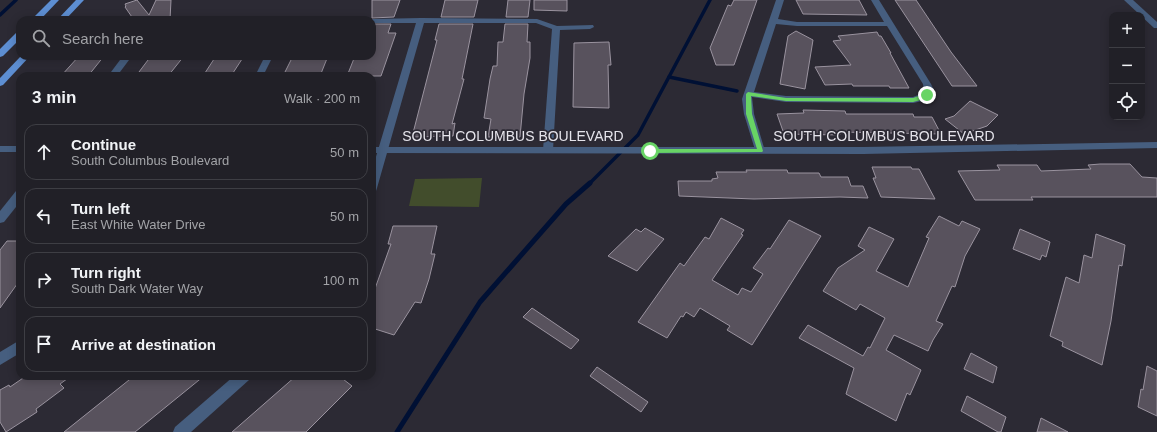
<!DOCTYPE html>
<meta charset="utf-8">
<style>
:root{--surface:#212027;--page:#29282f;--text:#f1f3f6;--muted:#a2a3a7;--line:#3e3e44}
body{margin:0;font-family:Helvetica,sans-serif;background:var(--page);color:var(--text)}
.controls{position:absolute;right:12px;top:12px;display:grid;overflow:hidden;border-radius:8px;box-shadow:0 2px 10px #0003}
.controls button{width:36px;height:36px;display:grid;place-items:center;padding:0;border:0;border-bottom:1px solid var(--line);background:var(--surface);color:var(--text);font:20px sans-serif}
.stop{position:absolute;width:12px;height:12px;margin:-9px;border:3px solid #68d465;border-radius:50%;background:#fff}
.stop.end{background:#68d465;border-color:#fff;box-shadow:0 1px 4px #0008}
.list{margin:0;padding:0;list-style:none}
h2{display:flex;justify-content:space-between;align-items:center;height:52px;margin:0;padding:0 16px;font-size:17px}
h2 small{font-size:13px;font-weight:400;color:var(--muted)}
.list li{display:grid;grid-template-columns:26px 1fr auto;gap:12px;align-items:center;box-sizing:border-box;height:56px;margin:0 8px 8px;padding:0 8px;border:1px solid var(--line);border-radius:12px}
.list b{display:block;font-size:15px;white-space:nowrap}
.list p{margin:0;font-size:13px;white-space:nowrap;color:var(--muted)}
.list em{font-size:13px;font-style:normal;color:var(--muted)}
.icon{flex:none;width:22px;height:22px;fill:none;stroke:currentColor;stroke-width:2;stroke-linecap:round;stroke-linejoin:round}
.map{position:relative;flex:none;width:1157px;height:432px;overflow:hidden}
.search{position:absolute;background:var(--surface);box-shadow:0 2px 10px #0003;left:16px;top:16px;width:360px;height:44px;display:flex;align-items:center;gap:10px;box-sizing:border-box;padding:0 14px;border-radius:12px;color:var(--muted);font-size:15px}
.panel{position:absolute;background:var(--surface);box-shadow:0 2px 10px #0003;left:16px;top:72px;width:360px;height:308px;border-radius:12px}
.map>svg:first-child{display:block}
.green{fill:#424d2c}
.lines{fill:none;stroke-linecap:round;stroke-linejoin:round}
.stream-far1{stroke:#001034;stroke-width:3.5}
.stream{stroke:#001034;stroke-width:5}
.building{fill:#58525d;stroke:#9a939f}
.minor{fill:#465e7f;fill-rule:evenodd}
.tertiary{fill:#465e7f;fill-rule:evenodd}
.primary{fill:#5d8ed2;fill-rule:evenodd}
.route{fill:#68d465}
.labels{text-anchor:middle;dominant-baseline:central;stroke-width:3.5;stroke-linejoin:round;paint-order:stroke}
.street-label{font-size:14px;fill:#e5e4eb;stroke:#2c2a34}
</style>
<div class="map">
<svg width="1157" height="432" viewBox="0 0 1157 432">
<rect width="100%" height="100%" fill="#2c2a34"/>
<polygon class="green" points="482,178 479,207 409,206 415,179"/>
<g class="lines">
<g class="stream-far1">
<polyline points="0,15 16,0"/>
<polyline points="669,77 737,91"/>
<polyline points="589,184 638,135 710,0"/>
</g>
<polyline class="stream" points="397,432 480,302 566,204 590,183"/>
</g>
<g class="building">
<polygon points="137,0 149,15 156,0 171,0 170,20 134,20 125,7 126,6 125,4"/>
<polygon points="372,0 400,0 394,17 372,18"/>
<polygon points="445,0 478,0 474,17 441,17"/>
<polygon points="508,0 530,0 528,17 506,17"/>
<polygon points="534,0 567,0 567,11 534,10"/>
<polygon points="734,0 757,0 734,65 716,65 710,48 728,5 731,6"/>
<polygon points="796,0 859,0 867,15 803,14"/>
<polygon points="895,0 916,0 951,52 977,86 952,86"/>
<polygon points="372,24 391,24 388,33 396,33 381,76 347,76 355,56 372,56"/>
<polygon points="439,24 473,24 462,79 464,79 452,124 455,123 453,136 412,137 437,40 435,40"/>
<polygon points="505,24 528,24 527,42 530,42 530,58 524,94 520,137 488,137 491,119 484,118 490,79 493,66 497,66 498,42 503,42"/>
<polygon points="796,31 813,40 805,89 780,84 788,36"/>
<polygon points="877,32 879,36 881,36 891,53 890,53 909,88 890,88 889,86 853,86 852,84 825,85 815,67 851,65 833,41 841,40 838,36"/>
<polygon points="609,42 611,65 608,65 609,108 573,107 574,43"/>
<polygon points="79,56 104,56 88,76 61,76"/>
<polygon points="151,56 184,56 168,76 136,76"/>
<polygon points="216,56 244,56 231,76 203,76"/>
<polygon points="293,56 328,56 320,76 295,76 296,74 284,74"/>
<polygon points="970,101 998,115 987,126 964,134 945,119 954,116"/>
<polygon points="803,110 845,111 846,114 913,114 914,117 932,117 941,134 839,132 840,135 784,134 777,114 804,113"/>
<polygon points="1100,164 1130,164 1142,177 1157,178 1157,197 1031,197 1033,200 975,200 958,171 1000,170 997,165 1037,165 1041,171 1091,169 1088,165"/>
<polygon points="872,167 911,167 912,169 919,169 935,199 881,197 873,178 876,178"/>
<polygon points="746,170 787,170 788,173 819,173 821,177 848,177 851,186 863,186 868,198 840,197 754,199 679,196 678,181 712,181 712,179 718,178 716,172 747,172"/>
<polygon points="939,216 959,226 962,221 980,229 965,256 955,287 952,286 936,321 943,324 933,340 928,351 894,335 886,350 921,370 910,395 907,393 896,421 846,394 854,368 799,338 808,325 863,356 868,347 870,348 885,318 860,304 856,310 823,291 838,268 865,250 858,246 869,227 894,239 876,271 908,287 929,238 926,237"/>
<polygon points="721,218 744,230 741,234 743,235 712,280 738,295 742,288 751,292 763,274 753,268 768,248 770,249 789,220 821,236 752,345 727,330 730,326 700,308 694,317 686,312 683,317 681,316 667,338 638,322 680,263 684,266 705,237 709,239"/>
<polygon points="393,226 437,226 431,254 435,254 429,279 421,303 415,302 394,335 372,328 372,297 391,244 388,244"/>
<polygon points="645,228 664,239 637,271 608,256 636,229 641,232"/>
<polygon points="1020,229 1050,242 1046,257 1042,255 1040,260 1013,249"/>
<polygon points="1096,234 1125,245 1122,266 1119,265 1111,321 1102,365 1062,346 1063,342 1050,336 1066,277 1079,283 1084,255 1092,258"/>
<polygon points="7,241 20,241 20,280 0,308 0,250"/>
<polygon points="532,308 579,340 571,349 523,317"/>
<polygon points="971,353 997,367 993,383 964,369"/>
<polygon points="1147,366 1157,371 1157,416 1138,407 1141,389 1143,390"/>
<polygon points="597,367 648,402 641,412 590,376"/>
<polygon points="26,376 71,376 60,384 64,388 36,409 37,412 6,432 0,422 0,390 9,385 10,387"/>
<polygon points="134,376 204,376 135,432 64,432"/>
<polygon points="296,376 339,376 352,386 306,432 232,432"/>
<polygon points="967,396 1006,417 1001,432 998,432 961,411"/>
<polygon points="1041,418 1068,432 1037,432"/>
</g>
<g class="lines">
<g class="minor">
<path d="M776,0H784L778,19L797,22H884L871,0H879L931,84L934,90C930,99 923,101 913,103L786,102L752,97L754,114L765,151L764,153H756L744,114L742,99ZM776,24L797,26H887L923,84L924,90L923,93L913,97L786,96L754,92Z"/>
<polygon points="1124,0 1133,0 1157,22 1157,28 1154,28"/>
<polygon points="421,18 537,19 557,26 593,25 594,27 590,29 560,30 553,150 552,152 544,152 543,150 552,29 536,23 424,23 377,188 376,191 372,192 372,170 416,23 372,23 372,20 369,20 372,19"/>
<polygon points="123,56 132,56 117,76 108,76"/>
<polygon points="265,56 273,56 263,76 255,76"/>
<polygon points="20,190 20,202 4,222 0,223 0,211 16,191"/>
<polygon points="20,340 20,353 0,365 0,352"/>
<polygon points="234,376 251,376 249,380 191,432 173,432 175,427"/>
</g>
<g class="tertiary">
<polygon points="1157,142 1157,148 863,154 372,153 372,147 863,147"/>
<rect x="0" y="146" width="20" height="6"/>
</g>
<g class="primary">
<polygon points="51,0 59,0 40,20 31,20"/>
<polygon points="76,0 84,0 65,20 57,20"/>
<polygon points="17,32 20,32 20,39 3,56 0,57 0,49"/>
<polygon points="21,56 30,56 3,85 0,86 0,78"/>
</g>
</g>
<polygon class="route" points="748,92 786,98 913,98 927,93 930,95 921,100 913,102 786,101 751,96 752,114 763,151 762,152 650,153 647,151 650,149 757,149 746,114 746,94"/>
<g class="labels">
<g class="street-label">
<text x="513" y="136">SOUTH COLUMBUS BOULEVARD</text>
<text x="884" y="136">SOUTH COLUMBUS BOULEVARD</text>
</g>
</g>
</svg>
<div class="controls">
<button>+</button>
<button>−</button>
<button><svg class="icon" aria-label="locate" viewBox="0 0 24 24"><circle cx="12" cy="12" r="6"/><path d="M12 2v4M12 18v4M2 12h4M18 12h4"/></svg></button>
</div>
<div class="stop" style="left:650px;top:151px"></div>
<div class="stop end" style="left:927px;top:95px"></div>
<div class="search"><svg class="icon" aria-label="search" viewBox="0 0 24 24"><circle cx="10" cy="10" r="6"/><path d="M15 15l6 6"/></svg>Search here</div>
<section class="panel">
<h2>3 min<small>Walk · 200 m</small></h2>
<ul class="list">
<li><svg class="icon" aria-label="ahead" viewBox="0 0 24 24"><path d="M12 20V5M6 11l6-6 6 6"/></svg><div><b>Continue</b><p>South Columbus Boulevard</p></div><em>50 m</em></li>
<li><svg class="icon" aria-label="left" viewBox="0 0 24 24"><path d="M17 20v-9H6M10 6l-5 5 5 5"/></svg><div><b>Turn left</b><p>East White Water Drive</p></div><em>50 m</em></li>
<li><svg class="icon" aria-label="right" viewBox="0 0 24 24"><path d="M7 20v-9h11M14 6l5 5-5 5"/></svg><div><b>Turn right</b><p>South Dark Water Way</p></div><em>100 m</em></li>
<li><svg class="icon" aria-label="arrive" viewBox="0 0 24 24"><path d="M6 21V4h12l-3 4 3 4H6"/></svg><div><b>Arrive at destination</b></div></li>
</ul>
</section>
</div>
